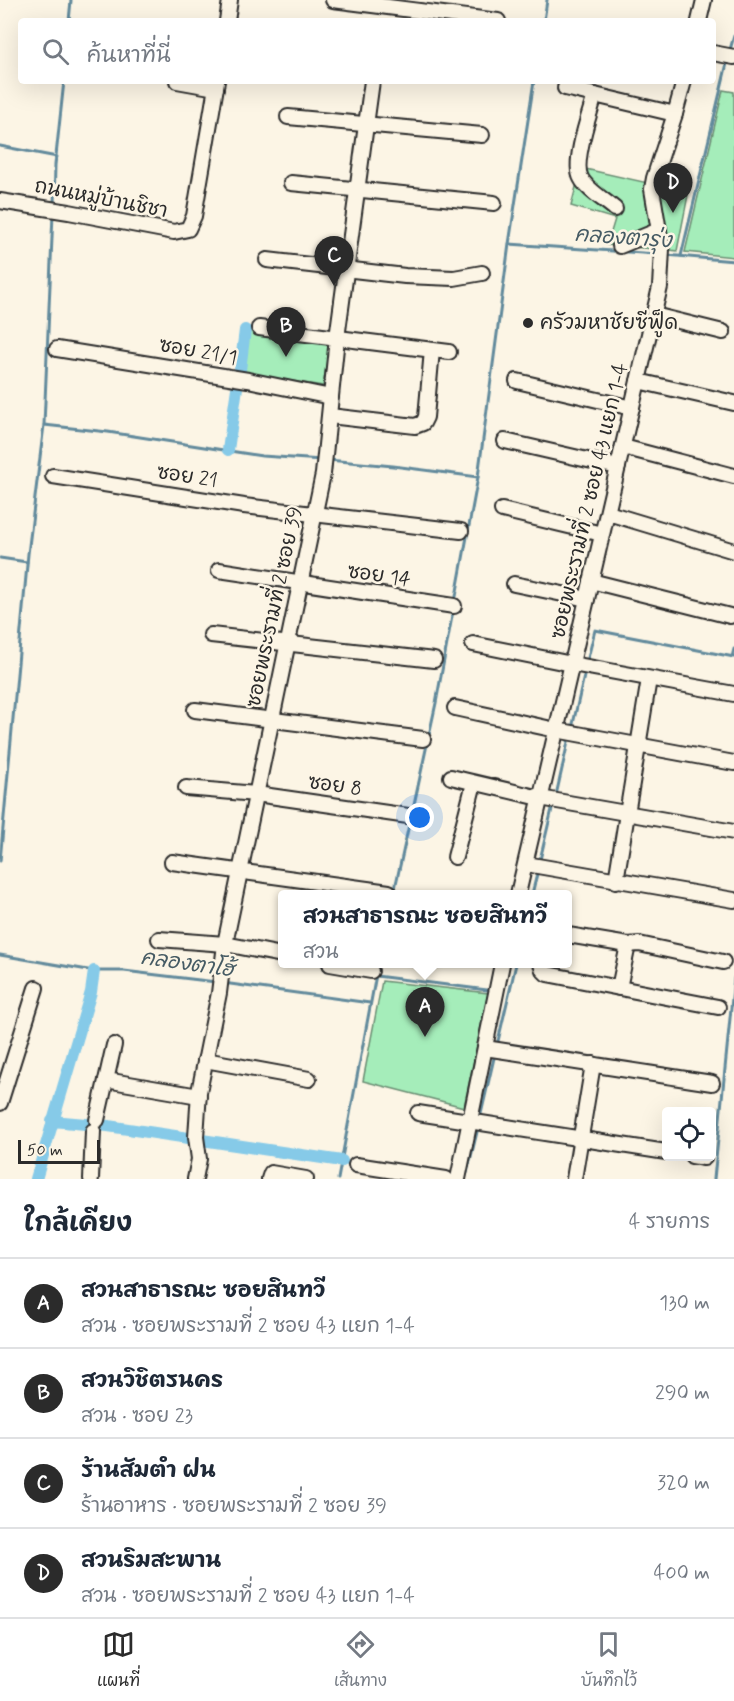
<!DOCTYPE html>
<html lang="th">
<meta charset="utf-8">
<style>
:root{--surface:#fff;--page:#f6f6f7;--text:#1f2937;--muted:#747a83;--line:#e0e1e3;--accent:#2b2b2b}
body{margin:0;font-family:Mynerve,"Playpen Sans Thai",sans-serif;background:var(--page);color:var(--text)}
.controls{position:absolute;right:18px;bottom:18px;display:grid;overflow:hidden;border-radius:6px;box-shadow:0 6px 24px #0002}
.controls button{width:54px;height:54px;display:grid;place-items:center;padding:0;border:0;border-bottom:2px solid var(--line);background:var(--surface);color:var(--text);font:30px sans-serif}
.scale{position:absolute;left:18px;bottom:15px;width:82px;box-sizing:border-box;padding-left:6px;border:3px solid #2b2b2b;border-top:0;font-size:16px;line-height:21px;white-space:nowrap;color:#2b2b2b;-webkit-text-stroke:4px #fcf5e5;paint-order:stroke}
.you{position:absolute;left:420px;top:818px;width:21px;height:21px;margin:-15px;border:4px solid #fff;border-radius:50%;background:#1a73e8;box-shadow:0 0 0 9px #1a73e833}
.badge{display:grid;place-items:center;width:39px;height:39px;border-radius:50%;background:var(--accent);color:#fff;font-size:20px;font-weight:700}
.pin{position:absolute;translate:-50% -50px;filter:drop-shadow(0 2px 3px #0008)}
.pin::after{content:'';position:absolute;top:32px;width:21px;height:18px;background:inherit;clip-path:polygon(0 0,100% 0,50% 100%)}
.popup{position:absolute;left:278px;top:890px;width:294px;height:78px;box-sizing:border-box;display:grid;place-content:center;border-radius:6px;background:var(--surface);filter:drop-shadow(0 2px 4px #0005);font-size:20px;white-space:nowrap;color:var(--muted)}
.popup b{font-size:22px;color:var(--text)}
.popup::after{content:'';position:absolute;left:50%;top:100%;margin-left:-12px;border:12px solid transparent;border-top-color:var(--surface)}
.list{margin:0;padding:0;list-style:none}
h2{display:flex;justify-content:space-between;align-items:center;height:78px;margin:0;padding:0 24px;font-size:26px}
h2 small{font-size:20px;font-weight:400;color:var(--muted)}
.list li{display:grid;grid-template-columns:39px 1fr auto;gap:18px;align-items:center;box-sizing:border-box;height:90px;padding:0 24px;border-top:2px solid var(--line)}
.list b{display:block;font-size:22px;white-space:nowrap}
.list p{margin:0;font-size:20px;white-space:nowrap;color:var(--muted)}
.list em{font-size:20px;font-style:normal;color:var(--muted)}
.icon{flex:none;width:33px;height:33px;fill:none;stroke:currentColor;stroke-width:2;stroke-linecap:round;stroke-linejoin:round}
.map{position:relative;flex:none;width:734px;height:1179px;overflow:hidden}
.search{position:absolute;background:var(--surface);box-shadow:0 6px 24px #0002;left:18px;right:18px;top:18px;height:66px;display:flex;align-items:center;gap:15px;box-sizing:border-box;padding:0 21px;border-radius:6px;color:var(--muted);font-size:22px}
.sheet{height:438px;background:var(--surface)}
nav{display:flex;justify-content:space-around;align-items:center;box-sizing:border-box;height:84px;border-top:2px solid var(--line);background:var(--surface);font-size:16px;color:var(--muted)}
nav a{display:grid;justify-items:center;gap:3px}
nav .on{color:var(--accent)}
.map>svg:first-child{display:block}
.green{fill:#a5edba;stroke:#688c72;stroke-width:1.5}
.lines{fill:none;stroke-linecap:round;stroke-linejoin:round}
.stream{stroke:#628a9c;stroke-width:3}
.canal{stroke:#86cae8;stroke-width:12}
.minor-casing{stroke:#2b2b2b;stroke-width:18}
.minor{stroke:#fcf5e5;stroke-width:14}
.poi-dot{fill:#2b2b2b;stroke:#fcf5e5;stroke-width:2}
.labels{text-anchor:middle;dominant-baseline:central;stroke-width:5;stroke-linejoin:round;paint-order:stroke}
.street-label{font-size:20px;fill:#2b2b2b;stroke:#fcf5e5}
.poi-label{font-size:20px;fill:#2b2b2b;stroke:#fcf5e5;text-anchor:start}
.water-label{font-size:21px;font-style:italic;fill:#465b64;stroke:#fcf5e5}
</style>
<div class="map">
<svg width="734" height="1179" viewBox="0 0 734 1179">
<rect width="100%" height="100%" fill="#fcf5e5"/>
<filter id="ink" filterUnits="userSpaceOnUse"><feTurbulence type="fractalNoise" baseFrequency=".0167" numOctaves="2"/><feDisplacementMap in="SourceGraphic" scale="12" xChannelSelector="R" yChannelSelector="G"/><feConvolveMatrix kernelMatrix="1 2 1 2 8 2 1 2 1" color-interpolation-filters="sRGB"/></filter>
<g filter="url(#ink)">
<g class="green">
<polygon points="723,90 734,92 734,257 685,252"/>
<polygon points="581,168 648,183 654,249 607,245 615,219 571,206"/>
<polygon points="689,190 677,251 670,250 658,191"/>
<polygon points="250,329 330,341 323,386 242,373"/>
<polygon points="382,981 488,993 464,1107 363,1081"/>
</g>
<g class="lines">
<g class="stream">
<polyline points="69,21 71,0"/>
<polyline points="544,21 547,0"/>
<polyline points="729,53 734,36"/>
<polyline points="0,146 57,157"/>
<polyline points="54,205 55,165 64,81"/>
<polyline points="509,244 657,254"/>
<polyline points="666,255 734,261"/>
<polyline points="681,256 728,59"/>
<polyline points="44,425 53,214"/>
<polyline points="328,460 393,466 478,477"/>
<polyline points="0,558 27,562"/>
<polyline points="455,602 478,477 509,244 534,81"/>
<polyline points="732,657 734,649"/>
<polyline points="588,658 595,630 734,657"/>
<polyline points="573,724 584,676"/>
<polyline points="557,791 568,742"/>
<polyline points="412,814 436,703 453,611"/>
<polyline points="0,861 28,554 44,425 108,432 262,456 322,460"/>
<polyline points="539,864 552,809"/>
<polyline points="394,893 410,820"/>
<polyline points="532,894 538,870"/>
<polyline points="0,955 94,971 124,971 216,982"/>
<polyline points="376,976 487,990"/>
<polyline points="223,983 370,1003"/>
<polyline points="498,1041 516,964"/>
<polyline points="481,1114 494,1058"/>
<polyline points="467,1173 477,1132"/>
<polyline points="338,1179 378,964"/>
<polyline points="714,1179 734,978"/>
</g>
<g class="canal">
<polyline points="240,370 245,330"/>
<polyline points="228,450 237,388"/>
<polyline points="52,1121 108,1126 342,1161"/>
<polyline points="36,1179 91,992 94,971"/>
</g>
<g class="minor-casing">
<g id="minor">
<polyline points="333,0 498,21"/>
<polyline points="227,21 230,0"/>
<polyline points="699,21 704,0"/>
<polyline points="713,53 734,57"/>
<polyline points="177,81 216,88"/>
<polyline points="565,88 675,114"/>
<path d="M595,95C590,113 572,162 581,178C587,190 605,200 615,209"/>
<polyline points="288,117 482,135"/>
<polyline points="291,183 494,203"/>
<polyline points="0,201 69,212 174,232 188,229 194,216 217,81"/>
<polyline points="620,246 659,230"/>
<polyline points="267,260 405,276 454,278 482,273"/>
<polyline points="654,315 723,332"/>
<polyline points="259,328 449,352"/>
<polyline points="57,349 248,380 331,397"/>
<polyline points="517,381 632,408"/>
<polyline points="638,381 734,403"/>
<polyline points="330,416 415,426 423,423 426,417 432,350"/>
<polyline points="505,441 618,467"/>
<polyline points="623,447 734,476"/>
<polyline points="53,476 244,506 461,531"/>
<polyline points="502,510 602,534"/>
<polyline points="608,513 734,551"/>
<polyline points="219,570 454,606"/>
<polyline points="591,581 730,616"/>
<polyline points="514,584 587,599"/>
<polyline points="211,635 434,660"/>
<polyline points="473,644 572,664 734,694"/>
<polyline points="455,708 556,730 734,763"/>
<polyline points="195,710 423,739"/>
<polyline points="451,777 540,798 734,832"/>
<polyline points="186,788 256,794 408,816"/>
<polyline points="455,857 474,783"/>
<polyline points="172,862 389,892"/>
<polyline points="526,864 734,900"/>
<polyline points="616,881 649,679"/>
<polyline points="518,894 660,287 662,249 652,189 654,178 675,114 684,81"/>
<polyline points="568,935 628,945 639,944 723,962"/>
<polyline points="159,939 225,944 282,955"/>
<polyline points="330,964 371,971"/>
<polyline points="541,964 543,970 547,974 718,1007"/>
<polyline points="619,988 628,945"/>
<polyline points="485,1048 712,1083"/>
<polyline points="205,1060 309,1079"/>
<polyline points="106,1080 199,1096"/>
<polyline points="0,1103 36,988"/>
<polyline points="418,1113 666,1152"/>
<polyline points="97,1120 114,1045"/>
<polyline points="692,1156 704,1158"/>
<polyline points="356,1165 446,1179"/>
<polyline points="91,1179 93,1131"/>
<polyline points="195,1179 199,1159 196,1137 199,1092 219,993 225,944 323,474 337,338 372,81"/>
<polyline points="269,1179 271,1173 306,1179"/>
<polyline points="458,1179 502,964"/>
<polyline points="574,1179 593,1064"/>
</g>
</g>
<use href="#minor" class="minor"/>
</g>
</g>
<circle class="poi-dot" cx="528" cy="323" r="6"/>
<g class="labels">
<g class="street-label">
<text transform="translate(101 199) rotate(11)">ถนนหมู่บ้านชิชา</text>
<text transform="translate(198 352) rotate(10)">ซอย 21/1</text>
<text transform="translate(187 477) rotate(9)">ซอย 21</text>
<text transform="translate(590 501) rotate(-77)">ซอยพระรามที่ 2 ซอย 43 แยก 1-4</text>
<text transform="translate(379 576) rotate(8)">ซอย 14</text>
<text transform="translate(275 607) rotate(-78)">ซอยพระรามที่ 2 ซอย 39</text>
<text transform="translate(335 786) rotate(8)">ซอย 8</text>
</g>
<g class="poi-label">
<text x="540" y="323">ครัวมหาชัยซีฟู็ด</text>
</g>
<g class="water-label">
<text transform="translate(623 238) rotate(4)">คลองตารุ่ง</text>
<text transform="translate(187 964) rotate(8)">คลองตาโฮ้</text>
</g>
</g>
</svg>
<div class="controls">
<button><svg class="icon" aria-label="locate" viewBox="0 0 24 24"><circle cx="12" cy="12" r="6"/><path d="M12 2v4M12 18v4M2 12h4M18 12h4"/></svg></button>
</div>
<div class="scale">50 m</div>
<div class="you"></div>
<div class="pin badge" style="left:425px;top:1037px">A</div>
<div class="popup"><b>สวนสาธารณะ ซอยสินทวี</b>สวน</div>
<div class="pin badge" style="left:286px;top:357px">B</div>
<div class="pin badge" style="left:334px;top:286px">C</div>
<div class="pin badge" style="left:673px;top:213px">D</div>
<div class="search"><svg class="icon" aria-label="search" viewBox="0 0 24 24"><circle cx="10" cy="10" r="6"/><path d="M15 15l6 6"/></svg>ค้นหาที่นี่</div>
</div>
<section class="sheet">
<h2>ใกล้เคียง<small>4 รายการ</small></h2>
<ul class="list">
<li><span class="badge">A</span><div><b>สวนสาธารณะ ซอยสินทวี</b><p>สวน · ซอยพระรามที่ 2 ซอย 43 แยก 1-4</p></div><em>130 m</em></li>
<li><span class="badge">B</span><div><b>สวนวิชิตรนคร</b><p>สวน · ซอย 23</p></div><em>290 m</em></li>
<li><span class="badge">C</span><div><b>ร้านสัมตำ ฝน</b><p>ร้านอาหาร · ซอยพระรามที่ 2 ซอย 39</p></div><em>320 m</em></li>
<li><span class="badge">D</span><div><b>สวนริมสะพาน</b><p>สวน · ซอยพระรามที่ 2 ซอย 43 แยก 1-4</p></div><em>400 m</em></li>
</ul>
</section>
<nav>
<a class="on"><svg class="icon" aria-label="map" viewBox="0 0 24 24"><path d="M3 6l6-2 6 2 6-2v14l-6 2-6-2-6 2zM9 4v14M15 6v14"/></svg>แผนที่</a>
<a><svg class="icon" aria-label="directions" viewBox="0 0 24 24"><path d="M12 3l9 9-9 9-9-9zM9 14v-3h6M13 9l2 2-2 2"/></svg>เส้นทาง</a>
<a><svg class="icon" aria-label="saved" viewBox="0 0 24 24"><path d="M7 4h10v16l-5-4-5 4z"/></svg>บันทึกไว้</a>
</nav>
